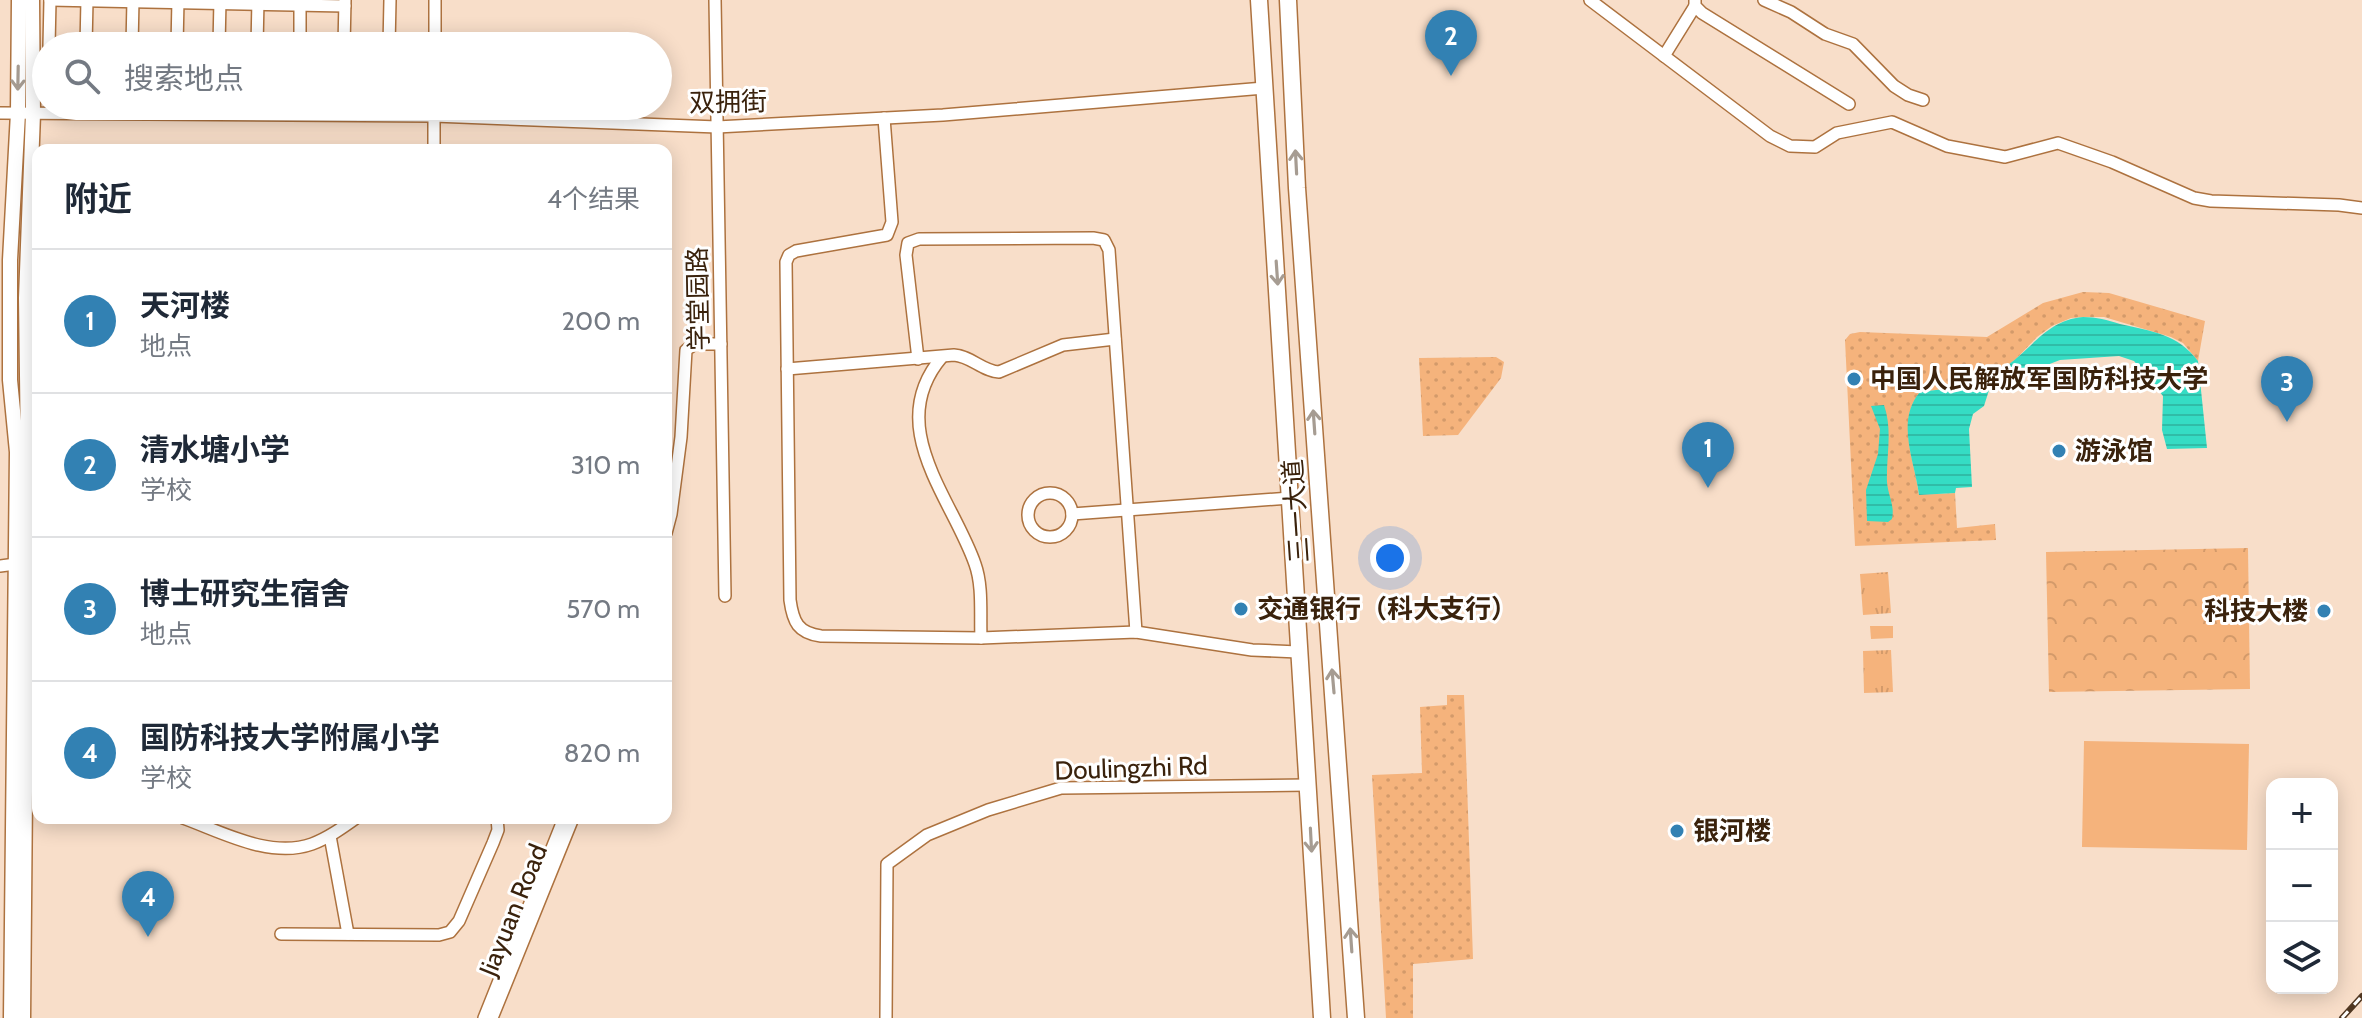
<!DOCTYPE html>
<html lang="zh">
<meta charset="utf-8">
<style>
:root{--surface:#fff;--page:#f2f2f3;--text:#1f2937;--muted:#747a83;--line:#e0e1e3;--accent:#3281b3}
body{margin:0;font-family:Cabin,"Noto Sans SC",sans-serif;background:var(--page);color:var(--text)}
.controls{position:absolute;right:24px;bottom:24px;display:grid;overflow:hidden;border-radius:16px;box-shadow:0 4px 20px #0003}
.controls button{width:72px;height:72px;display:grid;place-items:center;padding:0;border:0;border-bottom:2px solid var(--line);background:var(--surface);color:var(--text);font:40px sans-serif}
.you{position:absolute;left:1390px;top:558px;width:28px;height:28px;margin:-20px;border:6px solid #fff;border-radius:50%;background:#1a73e8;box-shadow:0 0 0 12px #1a73e833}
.badge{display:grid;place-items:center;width:52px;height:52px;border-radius:50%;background:var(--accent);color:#fff;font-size:26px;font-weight:700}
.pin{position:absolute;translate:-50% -66px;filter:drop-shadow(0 2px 4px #0008)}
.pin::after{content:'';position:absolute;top:42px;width:28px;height:24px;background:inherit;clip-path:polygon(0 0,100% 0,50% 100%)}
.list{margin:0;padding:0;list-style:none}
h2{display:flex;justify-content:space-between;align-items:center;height:104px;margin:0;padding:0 32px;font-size:34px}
h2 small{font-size:26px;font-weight:400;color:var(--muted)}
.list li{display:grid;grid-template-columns:52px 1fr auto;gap:24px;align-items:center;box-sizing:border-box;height:144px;padding:0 32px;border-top:2px solid var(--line)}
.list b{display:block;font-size:30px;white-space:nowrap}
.list p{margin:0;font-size:26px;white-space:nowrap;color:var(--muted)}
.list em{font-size:26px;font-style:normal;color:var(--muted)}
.icon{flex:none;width:44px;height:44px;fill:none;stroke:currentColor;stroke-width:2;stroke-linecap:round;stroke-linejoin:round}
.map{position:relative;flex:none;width:2362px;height:1018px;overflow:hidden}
.search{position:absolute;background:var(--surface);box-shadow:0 4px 20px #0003;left:32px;top:32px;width:640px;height:88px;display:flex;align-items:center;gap:20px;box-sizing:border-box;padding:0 28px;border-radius:44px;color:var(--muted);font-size:30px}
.panel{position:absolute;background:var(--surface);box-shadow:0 4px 20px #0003;left:32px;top:144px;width:640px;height:680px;border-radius:16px}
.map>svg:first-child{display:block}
.grass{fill:url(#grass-tufts)}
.park{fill:url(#park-crowns)}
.garden{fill:url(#garden-dots)}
.pitch{fill:#f5b37c}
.water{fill:url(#water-rules)}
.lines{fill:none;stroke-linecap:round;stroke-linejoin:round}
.minor-casing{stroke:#ad723f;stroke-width:14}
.major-casing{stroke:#ad723f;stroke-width:17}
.highway-casing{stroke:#ad723f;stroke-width:19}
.minor{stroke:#fff;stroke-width:11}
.major{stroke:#fff;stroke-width:14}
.highway{stroke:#fff;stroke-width:16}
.rail-casing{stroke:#503721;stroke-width:6}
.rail{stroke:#fff;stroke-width:3;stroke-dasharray:9;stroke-linecap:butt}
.oneway{stroke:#a69c92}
.poi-dot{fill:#3281b3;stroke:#fff;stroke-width:3}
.labels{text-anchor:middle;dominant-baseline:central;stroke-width:6;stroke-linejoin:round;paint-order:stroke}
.street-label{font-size:26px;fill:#3a220c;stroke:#fff}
.poi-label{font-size:26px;font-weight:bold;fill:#3a220c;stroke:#fff;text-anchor:start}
</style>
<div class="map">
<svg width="2362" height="1018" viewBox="0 0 2362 1018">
<defs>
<pattern id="grass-tufts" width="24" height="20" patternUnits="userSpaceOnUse" patternTransform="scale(2)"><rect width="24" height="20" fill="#f5b37c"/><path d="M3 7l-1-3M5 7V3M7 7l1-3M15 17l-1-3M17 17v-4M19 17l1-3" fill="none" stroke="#d39a6a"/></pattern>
<pattern id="park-crowns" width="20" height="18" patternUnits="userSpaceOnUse" patternTransform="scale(2)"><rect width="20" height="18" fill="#f5b37c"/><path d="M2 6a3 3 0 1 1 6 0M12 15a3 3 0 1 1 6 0" fill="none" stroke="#d39a6a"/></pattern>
<pattern id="garden-dots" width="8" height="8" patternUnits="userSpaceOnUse" patternTransform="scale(2)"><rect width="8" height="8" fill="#f5b37c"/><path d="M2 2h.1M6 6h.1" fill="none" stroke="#d39a6a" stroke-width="1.8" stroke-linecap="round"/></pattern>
<pattern id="water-rules" width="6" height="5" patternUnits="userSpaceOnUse" patternTransform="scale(2)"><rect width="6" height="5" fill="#35dcc4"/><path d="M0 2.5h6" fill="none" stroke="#30bca7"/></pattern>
</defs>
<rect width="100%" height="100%" fill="#f8dec9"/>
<g class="grass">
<polygon points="1888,572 1891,613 1863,615 1860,574"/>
<polygon points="1870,626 1893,626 1893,638 1871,639"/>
<polygon points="1891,650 1893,692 1864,693 1863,651"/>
</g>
<polygon class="park" points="2248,548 2250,689 2049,692 2046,552"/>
<g class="garden">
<path d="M2083,292L2109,293L2205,321L2198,361L2183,343L2171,337L2104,317H2083L2071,318L2052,326L2037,337L2016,359L1993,376L1973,375L1968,386L1920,392C1896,421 1915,462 1919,495L1955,493L1957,528L1995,524L1996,540L1855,546L1845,340L1850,334L1860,332L1987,337L2043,303Z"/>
<polygon points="1496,357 1504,362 1501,378 1458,435 1423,436 1419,358"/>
<polygon points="1447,695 1464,695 1473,959 1413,964 1413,1018 1386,1018 1372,775 1422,773 1420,707 1447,705"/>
</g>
<polygon class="pitch" points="2084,741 2249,744 2247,850 2082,847"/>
<g class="water">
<path d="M2083,317C2097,317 2107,320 2120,324C2151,331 2178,334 2198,361L2207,448L2167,449L2162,430L2163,396L2134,361L2119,356L2060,360L1990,387L1984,406L1973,414L1969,429L1972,487L1956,488L1955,493L1919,495C1915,462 1895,421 1920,392L1968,386L1973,375C1978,375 1987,377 1992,376C1997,375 2004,368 2008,365C2034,346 2048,320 2083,317Z"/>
<path d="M1884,405C1893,431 1886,456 1887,482C1888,496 1895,505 1892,519L1888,522L1867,521L1866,490L1878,454L1880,429L1871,406Z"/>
</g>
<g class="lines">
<g class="minor-casing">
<g id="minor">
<polyline points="50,0 345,6"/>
<polyline points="715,0 725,596"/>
<polyline points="1590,0 1770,136 1790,146 1815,147 1837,133 1892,122 1947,146 2005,157 2058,143 2112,162 2194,198 2211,201 2339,205 2362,208"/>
<polyline points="1695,0 1695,6 1702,13 1849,104"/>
<polyline points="1764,0 1791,12 1825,34 1853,44 1894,86 1908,95 1923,100"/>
<polyline points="49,46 50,0"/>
<polyline points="86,46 87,0"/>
<polyline points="132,46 133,0"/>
<polyline points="177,46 178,0"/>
<polyline points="219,46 220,0"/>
<polyline points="257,46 258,0"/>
<polyline points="300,46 300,1"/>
<polyline points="344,46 345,0"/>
<polyline points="389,46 390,0"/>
<polyline points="435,46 435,0"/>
<polyline points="1664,56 1695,6"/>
<polyline points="0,113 434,116 717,127 943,115 1264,88"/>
<path d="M884,118L892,222L887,235L796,251L789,255L786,262L790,600C793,622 798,633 821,636L981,638L1136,632L1252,650L1298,652"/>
<polyline points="434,150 434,106"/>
<path d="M942,357C883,426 952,498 975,564C983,586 980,614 981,638"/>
<polyline points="918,359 906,255 908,243 919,239 1093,238 1104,240 1109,250 1136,632"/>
<path d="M787,369L954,355C971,356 982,371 999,372L1063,345L1115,339"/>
<circle cx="1050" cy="515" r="22"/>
<polyline points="1072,514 1290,498"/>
<polyline points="666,533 671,514 681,437 686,350 695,344 721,344"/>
<polyline points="0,566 23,563"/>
<path d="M183,818C222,832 270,859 312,844C328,838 342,828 356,818"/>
<polyline points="330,836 348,934"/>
<polyline points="281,934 439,935 450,932 459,921 493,843 498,830 497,818"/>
<polyline points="484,1018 564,818"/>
<polyline points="492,1018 573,818"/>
<polyline points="886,1018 887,864 927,835 988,810 1061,788 1308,785"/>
</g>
</g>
<g class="major-casing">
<g id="major">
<polyline points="11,1018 17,452 10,380 10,260 18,113 19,0"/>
<polyline points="23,1018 28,452 26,298 33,114 32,0"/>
</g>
</g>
<g class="highway-casing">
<g id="highway">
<polyline points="1259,0 1322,1018"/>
<polyline points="1288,0 1297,188 1356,1018"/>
</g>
</g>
<use href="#minor" class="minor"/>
<use href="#major" class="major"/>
<use href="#highway" class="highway"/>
<g class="rail-casing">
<polyline id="rail" points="2342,1018 2362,996"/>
</g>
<use href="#rail" class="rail"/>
</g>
<defs><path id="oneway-shaft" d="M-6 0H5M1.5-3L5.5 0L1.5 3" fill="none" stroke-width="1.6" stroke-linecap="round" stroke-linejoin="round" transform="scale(2)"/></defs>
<g class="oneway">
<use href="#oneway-shaft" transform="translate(18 78) rotate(91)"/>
<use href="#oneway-shaft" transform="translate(1296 162) rotate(-93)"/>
<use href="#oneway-shaft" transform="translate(1277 273) rotate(86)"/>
<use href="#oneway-shaft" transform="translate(1314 422) rotate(-94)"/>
<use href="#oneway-shaft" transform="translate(1333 681) rotate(-95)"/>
<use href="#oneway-shaft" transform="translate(1311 840) rotate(87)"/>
<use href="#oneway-shaft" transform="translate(1351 940) rotate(-94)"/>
</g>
<g class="poi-dot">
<circle cx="1854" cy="379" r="8"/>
<circle cx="2059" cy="451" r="8"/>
<circle cx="1241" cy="609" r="8"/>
<circle cx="2324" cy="611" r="8"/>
<circle cx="1677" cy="831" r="8"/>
</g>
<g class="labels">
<g class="street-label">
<text transform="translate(728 102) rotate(-1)">双拥街</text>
<text transform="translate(698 299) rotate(-91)">学堂园路</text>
<text transform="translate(1296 511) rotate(-94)">三一大道</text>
<text transform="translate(1131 768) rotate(-2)">Doulingzhi Rd</text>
<text transform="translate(513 910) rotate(-68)">Jiayuan Road</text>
</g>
<g class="poi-label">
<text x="1870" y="379">中国人民解放军国防科技大学</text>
<text x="2075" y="451">游泳馆</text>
<text x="1257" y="609">交通银行（科大支行）</text>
<text x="2308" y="611" text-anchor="end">科技大楼</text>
<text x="1693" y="831">银河楼</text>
</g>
</g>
</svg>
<div class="controls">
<button>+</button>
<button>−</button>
<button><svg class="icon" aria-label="layers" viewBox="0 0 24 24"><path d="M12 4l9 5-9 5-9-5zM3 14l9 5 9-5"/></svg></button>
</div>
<div class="you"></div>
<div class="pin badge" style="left:1708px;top:488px">1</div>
<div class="pin badge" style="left:1451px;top:76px">2</div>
<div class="pin badge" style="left:2287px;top:422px">3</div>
<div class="pin badge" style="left:148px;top:937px">4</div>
<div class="search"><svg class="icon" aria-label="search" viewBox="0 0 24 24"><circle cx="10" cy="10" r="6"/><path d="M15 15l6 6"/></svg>搜索地点</div>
<section class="panel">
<h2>附近<small>4个结果</small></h2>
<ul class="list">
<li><span class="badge">1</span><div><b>天河楼</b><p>地点</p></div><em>200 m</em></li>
<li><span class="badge">2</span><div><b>清水塘小学</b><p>学校</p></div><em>310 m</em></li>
<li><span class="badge">3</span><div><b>博士研究生宿舍</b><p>地点</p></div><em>570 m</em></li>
<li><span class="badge">4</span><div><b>国防科技大学附属小学</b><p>学校</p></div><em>820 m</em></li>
</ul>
</section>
</div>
